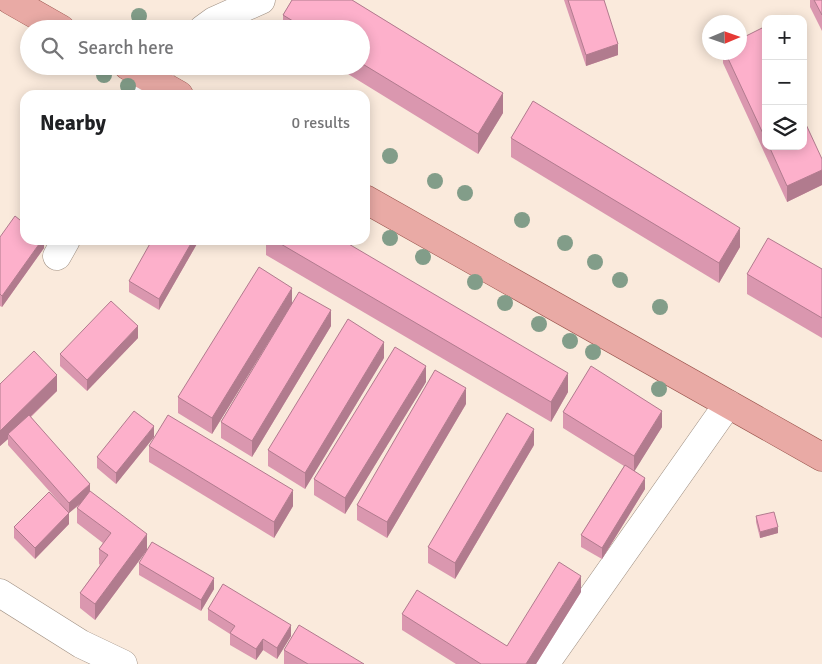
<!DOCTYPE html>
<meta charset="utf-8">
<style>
:root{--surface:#fff;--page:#f2f2f2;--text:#202124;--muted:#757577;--line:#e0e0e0}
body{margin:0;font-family:Signika,sans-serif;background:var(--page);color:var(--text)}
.controls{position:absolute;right:15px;top:15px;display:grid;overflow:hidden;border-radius:10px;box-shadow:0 2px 12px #0003}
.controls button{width:45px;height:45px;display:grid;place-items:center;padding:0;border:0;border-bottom:1px solid var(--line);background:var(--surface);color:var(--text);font:25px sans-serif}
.compass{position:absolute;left:702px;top:15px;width:45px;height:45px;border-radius:50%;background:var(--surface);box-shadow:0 2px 12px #0003;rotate:88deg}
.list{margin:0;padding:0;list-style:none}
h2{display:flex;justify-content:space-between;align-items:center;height:65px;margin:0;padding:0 20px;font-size:21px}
h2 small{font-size:16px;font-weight:400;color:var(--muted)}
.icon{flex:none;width:28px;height:28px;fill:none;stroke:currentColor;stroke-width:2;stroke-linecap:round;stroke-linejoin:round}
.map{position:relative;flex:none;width:822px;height:664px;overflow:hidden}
.search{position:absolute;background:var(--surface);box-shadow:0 2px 12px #0003;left:20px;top:20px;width:350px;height:55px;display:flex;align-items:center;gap:12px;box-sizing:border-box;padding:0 18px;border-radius:28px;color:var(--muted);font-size:19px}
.panel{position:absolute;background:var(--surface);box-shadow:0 2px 12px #0003;left:20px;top:90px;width:350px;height:155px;border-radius:15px}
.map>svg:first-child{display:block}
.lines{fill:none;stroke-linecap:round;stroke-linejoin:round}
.minor-casing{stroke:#9e8f82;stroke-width:29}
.major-casing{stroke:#98524b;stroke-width:29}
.minor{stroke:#fff;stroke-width:28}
.major{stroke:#e9aaa5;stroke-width:28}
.tree{fill:#829d89}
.wall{fill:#da97af}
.shaded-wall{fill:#b17b8e}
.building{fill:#fdb0cb;stroke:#b17b8e}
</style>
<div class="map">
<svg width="822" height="664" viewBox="0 0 822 664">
<rect width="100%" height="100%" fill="#faeadc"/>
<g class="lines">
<g class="minor-casing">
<g id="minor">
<polyline points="203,29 214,21 261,0"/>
<polyline points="146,95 163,66"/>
<polyline points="57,256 66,240"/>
<polyline points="0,593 81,644 123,664"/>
<polyline points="545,664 728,404"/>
</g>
</g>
<g class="major-casing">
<g id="major">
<polyline points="10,0 61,29"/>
<polyline points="128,66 179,95"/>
<polyline points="365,199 822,457"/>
</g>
</g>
<use href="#minor" class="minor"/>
<use href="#major" class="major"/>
</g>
<g class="tree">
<circle cx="139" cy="16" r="8"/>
<circle cx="104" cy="75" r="8"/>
<circle cx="128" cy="86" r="8"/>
<circle cx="390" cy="156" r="8"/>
<circle cx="435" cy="181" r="8"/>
<circle cx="465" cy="193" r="8"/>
<circle cx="522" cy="220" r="8"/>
<circle cx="390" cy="238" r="8"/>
<circle cx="565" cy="243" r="8"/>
<circle cx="423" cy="257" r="8"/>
<circle cx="595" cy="262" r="8"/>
<circle cx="620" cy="280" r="8"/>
<circle cx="475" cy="282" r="8"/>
<circle cx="505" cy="303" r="8"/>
<circle cx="660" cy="307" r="8"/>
<circle cx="539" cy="324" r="8"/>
<circle cx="570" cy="341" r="8"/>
<circle cx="593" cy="352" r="8"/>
<circle cx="659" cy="389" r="8"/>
</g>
<g class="wall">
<polygon points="292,0 352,0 503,93 503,113 478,154 335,66 361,66 361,29 283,29 283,15"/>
<polygon points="564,0 604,0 618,55 586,66"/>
<polygon points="810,0 822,0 822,31 810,7"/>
<polygon points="766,37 766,146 803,146 822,159 822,185 787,202 723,63 723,52 740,52"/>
<polygon points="511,138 740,247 719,283 511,157"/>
<polygon points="0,237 44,240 44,248 2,307 0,306"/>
<polygon points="198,240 198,242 159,310 129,292 129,281"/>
<polygon points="266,240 342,240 568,392 551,422 266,255"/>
<polygon points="822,269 822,338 747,294 747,274"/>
<polygon points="292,303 331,326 252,457 221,438 221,422 281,322 212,434 178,413 178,397"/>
<polygon points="138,338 87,391 60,366 60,354"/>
<polygon points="384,358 305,489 268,466 268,450"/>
<polygon points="426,382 345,514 314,495 314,479"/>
<polygon points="0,384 57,391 31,417 90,491 147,550 95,620 80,608 80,593 100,565 99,564 99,549 103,543 77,523 77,508 79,505 69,513 69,524 35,559 14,538 14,527 60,503 8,445 8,439 0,446"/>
<polygon points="466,404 387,538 357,520 357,505"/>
<polygon points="563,412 662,427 634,471 645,489 602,559 581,547 581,535 624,466 563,428"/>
<polygon points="154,437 116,484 97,468 97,457"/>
<polygon points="534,445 455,579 428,563 428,547"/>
<polygon points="149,446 293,506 274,538 149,462"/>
<polygon points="756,516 778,533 760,538 756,522"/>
<polygon points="139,563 214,589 201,611 139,575"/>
<polygon points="581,592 536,664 456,664 402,630 402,614 507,646"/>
<polygon points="208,609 291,636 277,659 263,650 256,660 230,645 230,634 208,620"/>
<polygon points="284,650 364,664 284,664"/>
</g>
<g class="shaded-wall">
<polygon points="618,44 618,55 586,66 586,55"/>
<polygon points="503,93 503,113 478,154 478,134"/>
<polygon points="822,170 822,185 787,202 787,186"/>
<polygon points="740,228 740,247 719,283 719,263"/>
<polygon points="42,240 44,240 44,248 2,307 2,296"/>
<polygon points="193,240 198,240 198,242 159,310 159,299"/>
<polygon points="292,288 292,304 212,434 212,418"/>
<polygon points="331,310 331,326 252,457 252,441"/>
<polygon points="138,326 138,338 87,391 87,380"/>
<polygon points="384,342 384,358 305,489 305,473"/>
<polygon points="426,366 426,382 345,514 345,498"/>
<polygon points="568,373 568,392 551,422 551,402"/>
<polygon points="57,375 57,391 10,436 8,434 8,439 0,446 0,431"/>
<polygon points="466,388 466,404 387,538 387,522"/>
<polygon points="662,411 662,427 634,472 634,456"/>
<polygon points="154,426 154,437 116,484 116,473"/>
<polygon points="534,429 534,445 455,579 455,563"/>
<polygon points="645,478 645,489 602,559 602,548"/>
<polygon points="90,484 90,495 69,513 69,524 35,559 35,548 69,513 69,503"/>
<polygon points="293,490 293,506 274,538 274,522"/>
<polygon points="778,527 778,533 760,538 760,532"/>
<polygon points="147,534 147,550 95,620 95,604"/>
<polygon points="581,576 581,592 536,664 526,664"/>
<polygon points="214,578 214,589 201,611 201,600"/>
<polygon points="291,625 291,636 277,659 277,648"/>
<polygon points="263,639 263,650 256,660 256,649"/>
</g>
<g class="building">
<polygon points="292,0 352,0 503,93 478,134 361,63 361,29 306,29 283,15"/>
<polygon points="568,0 604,0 618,44 586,55"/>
<polygon points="814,0 822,0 822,15"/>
<polygon points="762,28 766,37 766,140 725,52 740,52 740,39"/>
<polygon points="533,101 740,228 719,263 511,138"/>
<polygon points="803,118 822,159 822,170 787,186 769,146 803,146"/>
<polygon points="15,216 25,224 25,240 42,240 2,296 0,294 0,237"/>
<polygon points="768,238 822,269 822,318 747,274"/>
<polygon points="152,240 193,240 159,299 129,281"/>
<polygon points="274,240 342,240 568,373 551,402"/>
<polygon points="259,267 292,288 212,418 178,397"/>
<polygon points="299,292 331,310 252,441 221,422"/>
<polygon points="111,301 138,326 87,380 60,354"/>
<polygon points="348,319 384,342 305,473 268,450"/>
<polygon points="395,347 426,366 345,498 314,479"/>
<polygon points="34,351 57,375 0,431 0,384"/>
<polygon points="591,366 662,411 634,456 563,412"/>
<polygon points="435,370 466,388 387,522 357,505"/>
<polygon points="134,411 154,426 116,473 97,457"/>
<polygon points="507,413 534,429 455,563 428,547"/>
<polygon points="29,415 90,484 69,503 8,434"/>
<polygon points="168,415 293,490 274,522 149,446"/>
<polygon points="625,465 645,478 602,548 581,535"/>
<polygon points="90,491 147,534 95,604 80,593 108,555 99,549 111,533 77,508"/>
<polygon points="49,492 69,513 35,548 14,527"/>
<polygon points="774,512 778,527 760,532 756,516"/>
<polygon points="152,542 214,578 201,600 139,563"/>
<polygon points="559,562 581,576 526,664 481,664 402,614 417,590 507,646"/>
<polygon points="223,584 291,625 277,648 263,639 256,649 230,633 235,626 208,609"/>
<polygon points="299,625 364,664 308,664 284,650"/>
</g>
</svg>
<div class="controls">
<button>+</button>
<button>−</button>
<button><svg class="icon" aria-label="layers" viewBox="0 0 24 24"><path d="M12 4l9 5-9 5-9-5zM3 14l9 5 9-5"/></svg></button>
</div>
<svg class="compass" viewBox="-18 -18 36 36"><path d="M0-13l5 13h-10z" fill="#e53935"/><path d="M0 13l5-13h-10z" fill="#757577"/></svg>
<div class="search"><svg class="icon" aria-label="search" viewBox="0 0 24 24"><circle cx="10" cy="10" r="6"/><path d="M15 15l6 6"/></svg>Search here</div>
<section class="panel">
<h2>Nearby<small>0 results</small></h2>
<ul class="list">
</ul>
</section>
</div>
